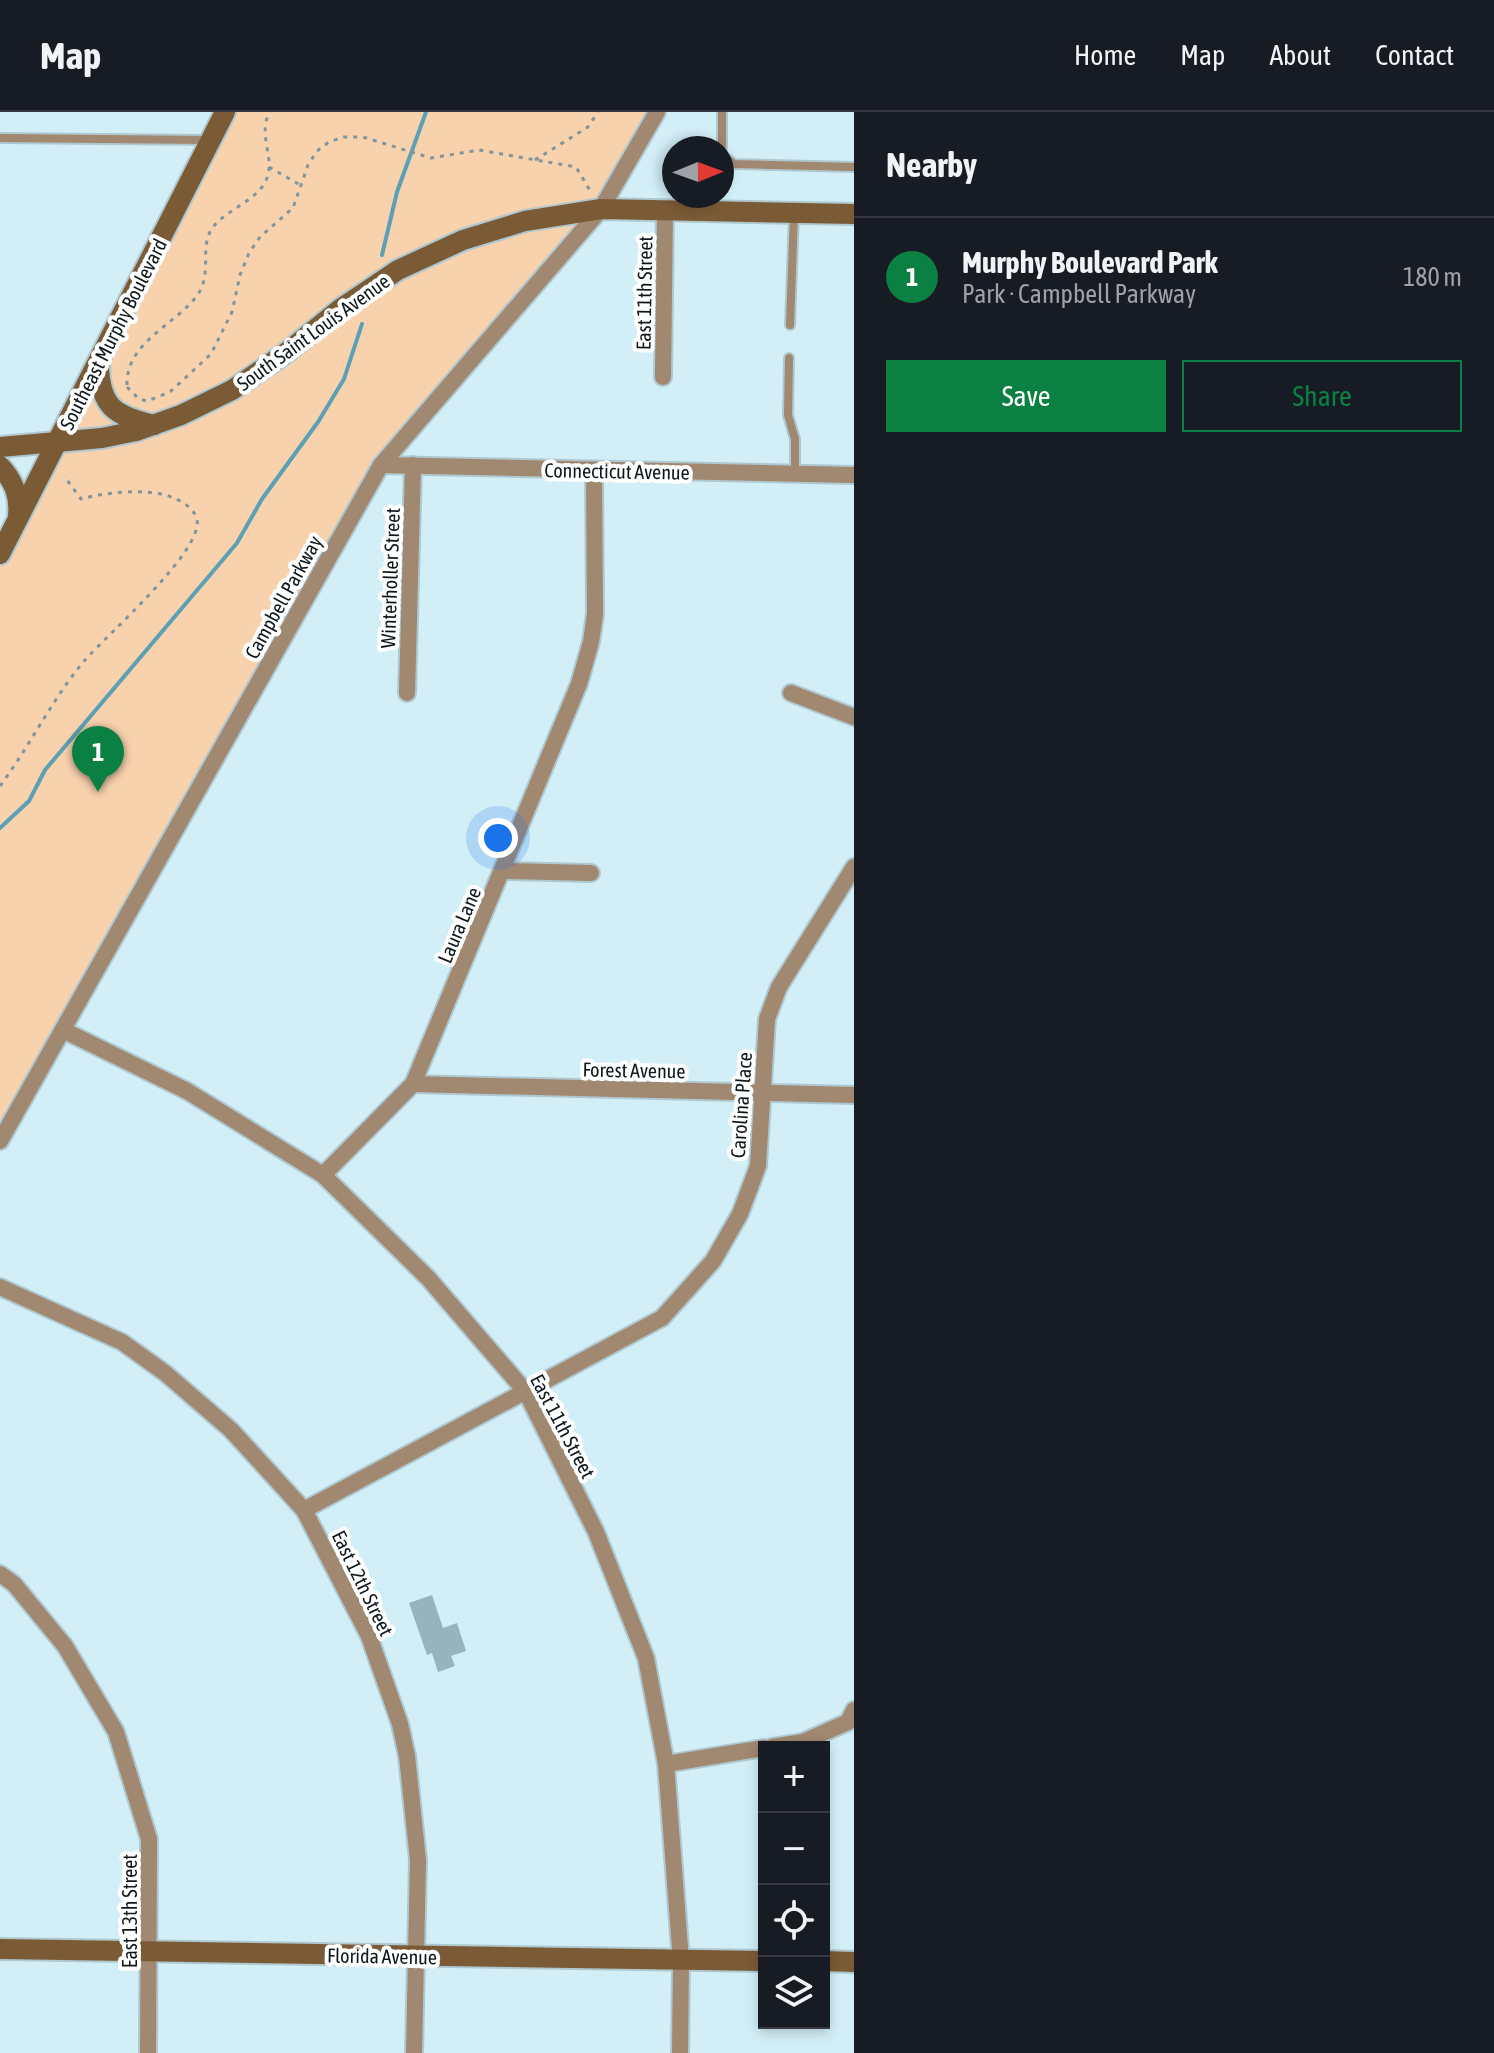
<!DOCTYPE html>
<meta charset="utf-8">
<style>
:root{--surface:#171b24;--page:#242831;--text:#f1f3f6;--muted:#9ea1a6;--line:#363941;--accent:#0b8043}
body{margin:0;font-family:"Asap Condensed",sans-serif;background:var(--page);color:var(--text)}
.controls{position:absolute;right:24px;bottom:24px;display:grid;overflow:hidden;border-radius:0px;box-shadow:0 4px 12px #0003}
.controls button{width:72px;height:72px;display:grid;place-items:center;padding:0;border:0;border-bottom:2px solid var(--line);background:var(--surface);color:var(--text);font:40px sans-serif}
.compass{position:absolute;left:662px;top:24px;width:72px;height:72px;border-radius:50%;background:var(--surface);box-shadow:0 4px 12px #0003;rotate:89deg}
.you{position:absolute;left:498px;top:726px;width:28px;height:28px;margin:-20px;border:6px solid #fff;border-radius:50%;background:#1a73e8;box-shadow:0 0 0 12px #1a73e833}
.badge{display:grid;place-items:center;width:52px;height:52px;border-radius:50%;background:var(--accent);color:#fff;font-size:26px;font-weight:700}
.pin{position:absolute;translate:-50% -66px;filter:drop-shadow(0 2px 4px #0008)}
.pin::after{content:'';position:absolute;top:42px;width:28px;height:24px;background:inherit;clip-path:polygon(0 0,100% 0,50% 100%)}
.list{margin:0;padding:0;list-style:none}
h2{display:flex;justify-content:space-between;align-items:center;height:104px;margin:0;padding:0 32px;font-size:34px}
h2 small{font-size:26px;font-weight:400;color:var(--muted)}
.list li{display:grid;grid-template-columns:52px 1fr auto;gap:24px;align-items:center;box-sizing:border-box;height:120px;padding:0 32px;border-top:2px solid var(--line)}
.list b{display:block;font-size:30px;white-space:nowrap}
.list p{margin:0;font-size:26px;white-space:nowrap;color:var(--muted)}
.list em{font-size:26px;font-style:normal;color:var(--muted)}
.actions{display:flex;gap:16px;padding:24px 32px}
.actions a{flex:1;padding:18px 0;border:2px solid var(--accent);border-radius:0px;text-align:center;font-size:28px;color:var(--accent)}
.actions .main{background:var(--accent);color:#fff}
.icon{flex:none;width:44px;height:44px;fill:none;stroke:currentColor;stroke-width:2;stroke-linecap:round;stroke-linejoin:round}
.map{position:relative;flex:none;width:854px;height:1941px;overflow:hidden}
header{display:flex;align-items:center;gap:48px;box-sizing:border-box;height:112px;padding:0 40px;background:var(--surface);border-bottom:2px solid var(--line)}
header strong{font-size:38px}
nav{display:flex;gap:44px;margin-inline-start:auto;font-size:28px}
main{display:flex}
aside{flex:1;background:var(--surface)}
.map>svg:first-child{display:block}
.green{fill:#f8d2ad}
.lines{fill:none;stroke-linecap:round;stroke-linejoin:round}
.stream{stroke:#5ba0b5;stroke-width:4}
.building{fill:#97b3bc}
.lane-casing{stroke:#afc8d0;stroke-width:12}
.street-casing{stroke:#afc8d0;stroke-width:20}
.secondary-casing{stroke:#afc8d0;stroke-width:24}
.path{stroke:#80959c;stroke-width:3;stroke-dasharray:4 6;stroke-linecap:butt}
.lane{stroke:#a08871;stroke-width:8}
.street{stroke:#a08871;stroke-width:16}
.secondary{stroke:#7b5a36;stroke-width:20}
.labels{text-anchor:middle;dominant-baseline:central;stroke-width:8;stroke-linejoin:round;paint-order:stroke}
.street-label{font-size:20px;fill:#0e181c;stroke:#fff}
</style>
<header>
<strong>Map</strong>
<nav><a>Home</a><a>Map</a><a>About</a><a>Contact</a></nav>
</header>
<main>
<div class="map">
<svg width="854" height="1941" viewBox="0 0 854 1941">
<rect width="100%" height="100%" fill="#d2eff8"/>
<polygon class="green" points="225,0 657,0 601,97 381,353 0,1029 0,442"/>
<g class="lines">
<g class="stream">
<polyline points="382,143 397,80 426,0"/>
<polyline points="0,716 29,689 45,658 237,431 262,387 318,310 344,267 362,212"/>
</g>
</g>
<polygon class="building" points="432,1483 443,1516 457,1511 466,1539 451,1544 455,1554 438,1560 432,1541 427,1543 409,1491"/>
<g class="lines">
<g class="lane-casing">
<g id="lane">
<polyline points="0,26 207,28"/>
<polyline points="722,36 722,0"/>
<polyline points="722,43 734,52 854,55"/>
<polyline points="790,213 794,102"/>
<polyline points="789,246 788,303 795,327 795,361"/>
</g>
</g>
<g class="street-casing">
<g id="street">
<polyline points="663,265 665,98"/>
<polyline points="381,353 854,363"/>
<polyline points="407,581 413,353"/>
<polyline points="791,581 854,605"/>
<polyline points="504,759 591,761"/>
<polyline points="63,918 187,979 323,1063 428,1166 526,1280 596,1420 646,1546 666,1652 681,1849 680,1941"/>
<polyline points="413,972 854,983"/>
<polyline points="0,1029 381,353 601,97 657,0"/>
<polyline points="323,1063 413,972 579,572 591,530 595,502 594,358"/>
<polyline points="0,1175 122,1230 165,1261 231,1318 304,1398 369,1524 400,1612 407,1644 418,1748 414,1941"/>
<polyline points="304,1398 662,1206 713,1149 740,1102 758,1054 767,907 779,875 854,755"/>
<polyline points="0,1462 14,1472 65,1534 116,1620 149,1727 148,1941"/>
<polyline points="772,1635 803,1630 848,1610 854,1598"/>
<polyline points="666,1652 764,1636"/>
</g>
</g>
<g class="secondary-casing">
<g id="secondary">
<path d="M99,253C100,295 115,304 154,313"/>
<polyline points="0,335 102,326 136,319 181,303 232,278 287,240 340,197 398,158 463,128 525,109 601,97 854,102"/>
<path d="M0,354C14,369 20,384 18,404"/>
<polyline points="0,442 225,0"/>
<polyline points="0,1837 764,1849"/>
<polyline points="824,1849 854,1850"/>
</g>
</g>
<g class="path">
<polyline points="535,48 588,15 598,0"/>
<polyline points="269,55 300,73"/>
<path d="M127,273C126,231 173,214 196,185C214,162 198,135 213,115C227,97 259,88 267,66C275,45 257,21 270,0"/>
<polyline points="127,275 139,287 147,289 170,280 211,242 232,200 240,163 249,141 260,125 293,96 308,53 317,39 329,30 344,25 363,25 431,46 479,38 576,55 592,82"/>
<path d="M0,674C30,634 52,587 85,548C107,523 203,439 197,408C195,398 185,391 176,387C152,375 106,380 81,387L64,364"/>
</g>
<use href="#lane" class="lane"/>
<use href="#street" class="street"/>
<use href="#secondary" class="secondary"/>
</g>
<g class="labels">
<g class="street-label">
<text transform="translate(644 181) rotate(-89)">East 11th Street</text>
<text transform="translate(313 220) rotate(-36)">South Saint Louis Avenue</text>
<text transform="translate(113 222) rotate(-63)">Southeast Murphy Boulevard</text>
<text transform="translate(617 359) rotate(1)">Connecticut Avenue</text>
<text transform="translate(390 466) rotate(-88)">Winterholler Street</text>
<text transform="translate(283 485) rotate(-61)">Campbell Parkway</text>
<text transform="translate(459 813) rotate(-67)">Laura Lane</text>
<text transform="translate(634 958) rotate(1)">Forest Avenue</text>
<text transform="translate(741 993) rotate(-86)">Carolina Place</text>
<text transform="translate(563 1314) rotate(62)">East 11th Street</text>
<text transform="translate(363 1471) rotate(64)">East 12th Street</text>
<text transform="translate(129 1799) rotate(-90)">East 13th Street</text>
<text transform="translate(382 1844) rotate(1)">Florida Avenue</text>
</g>
</g>
</svg>
<div class="controls">
<button>+</button>
<button>−</button>
<button><svg class="icon" aria-label="locate" viewBox="0 0 24 24"><circle cx="12" cy="12" r="6"/><path d="M12 2v4M12 18v4M2 12h4M18 12h4"/></svg></button>
<button><svg class="icon" aria-label="layers" viewBox="0 0 24 24"><path d="M12 4l9 5-9 5-9-5zM3 14l9 5 9-5"/></svg></button>
</div>
<svg class="compass" viewBox="-18 -18 36 36"><path d="M0-13l5 13h-10z" fill="#e53935"/><path d="M0 13l5-13h-10z" fill="#9ea1a6"/></svg>
<div class="you"></div>
<div class="pin badge" style="left:98px;top:680px">1</div>
</div>
<aside>
<h2>Nearby<small></small></h2>
<ul class="list">
<li><span class="badge">1</span><div><b>Murphy Boulevard Park</b><p>Park · Campbell Parkway</p></div><em>180 m</em></li>
</ul>
<div class="actions"><a class="main">Save</a><a>Share</a></div>
</aside>
</main>
